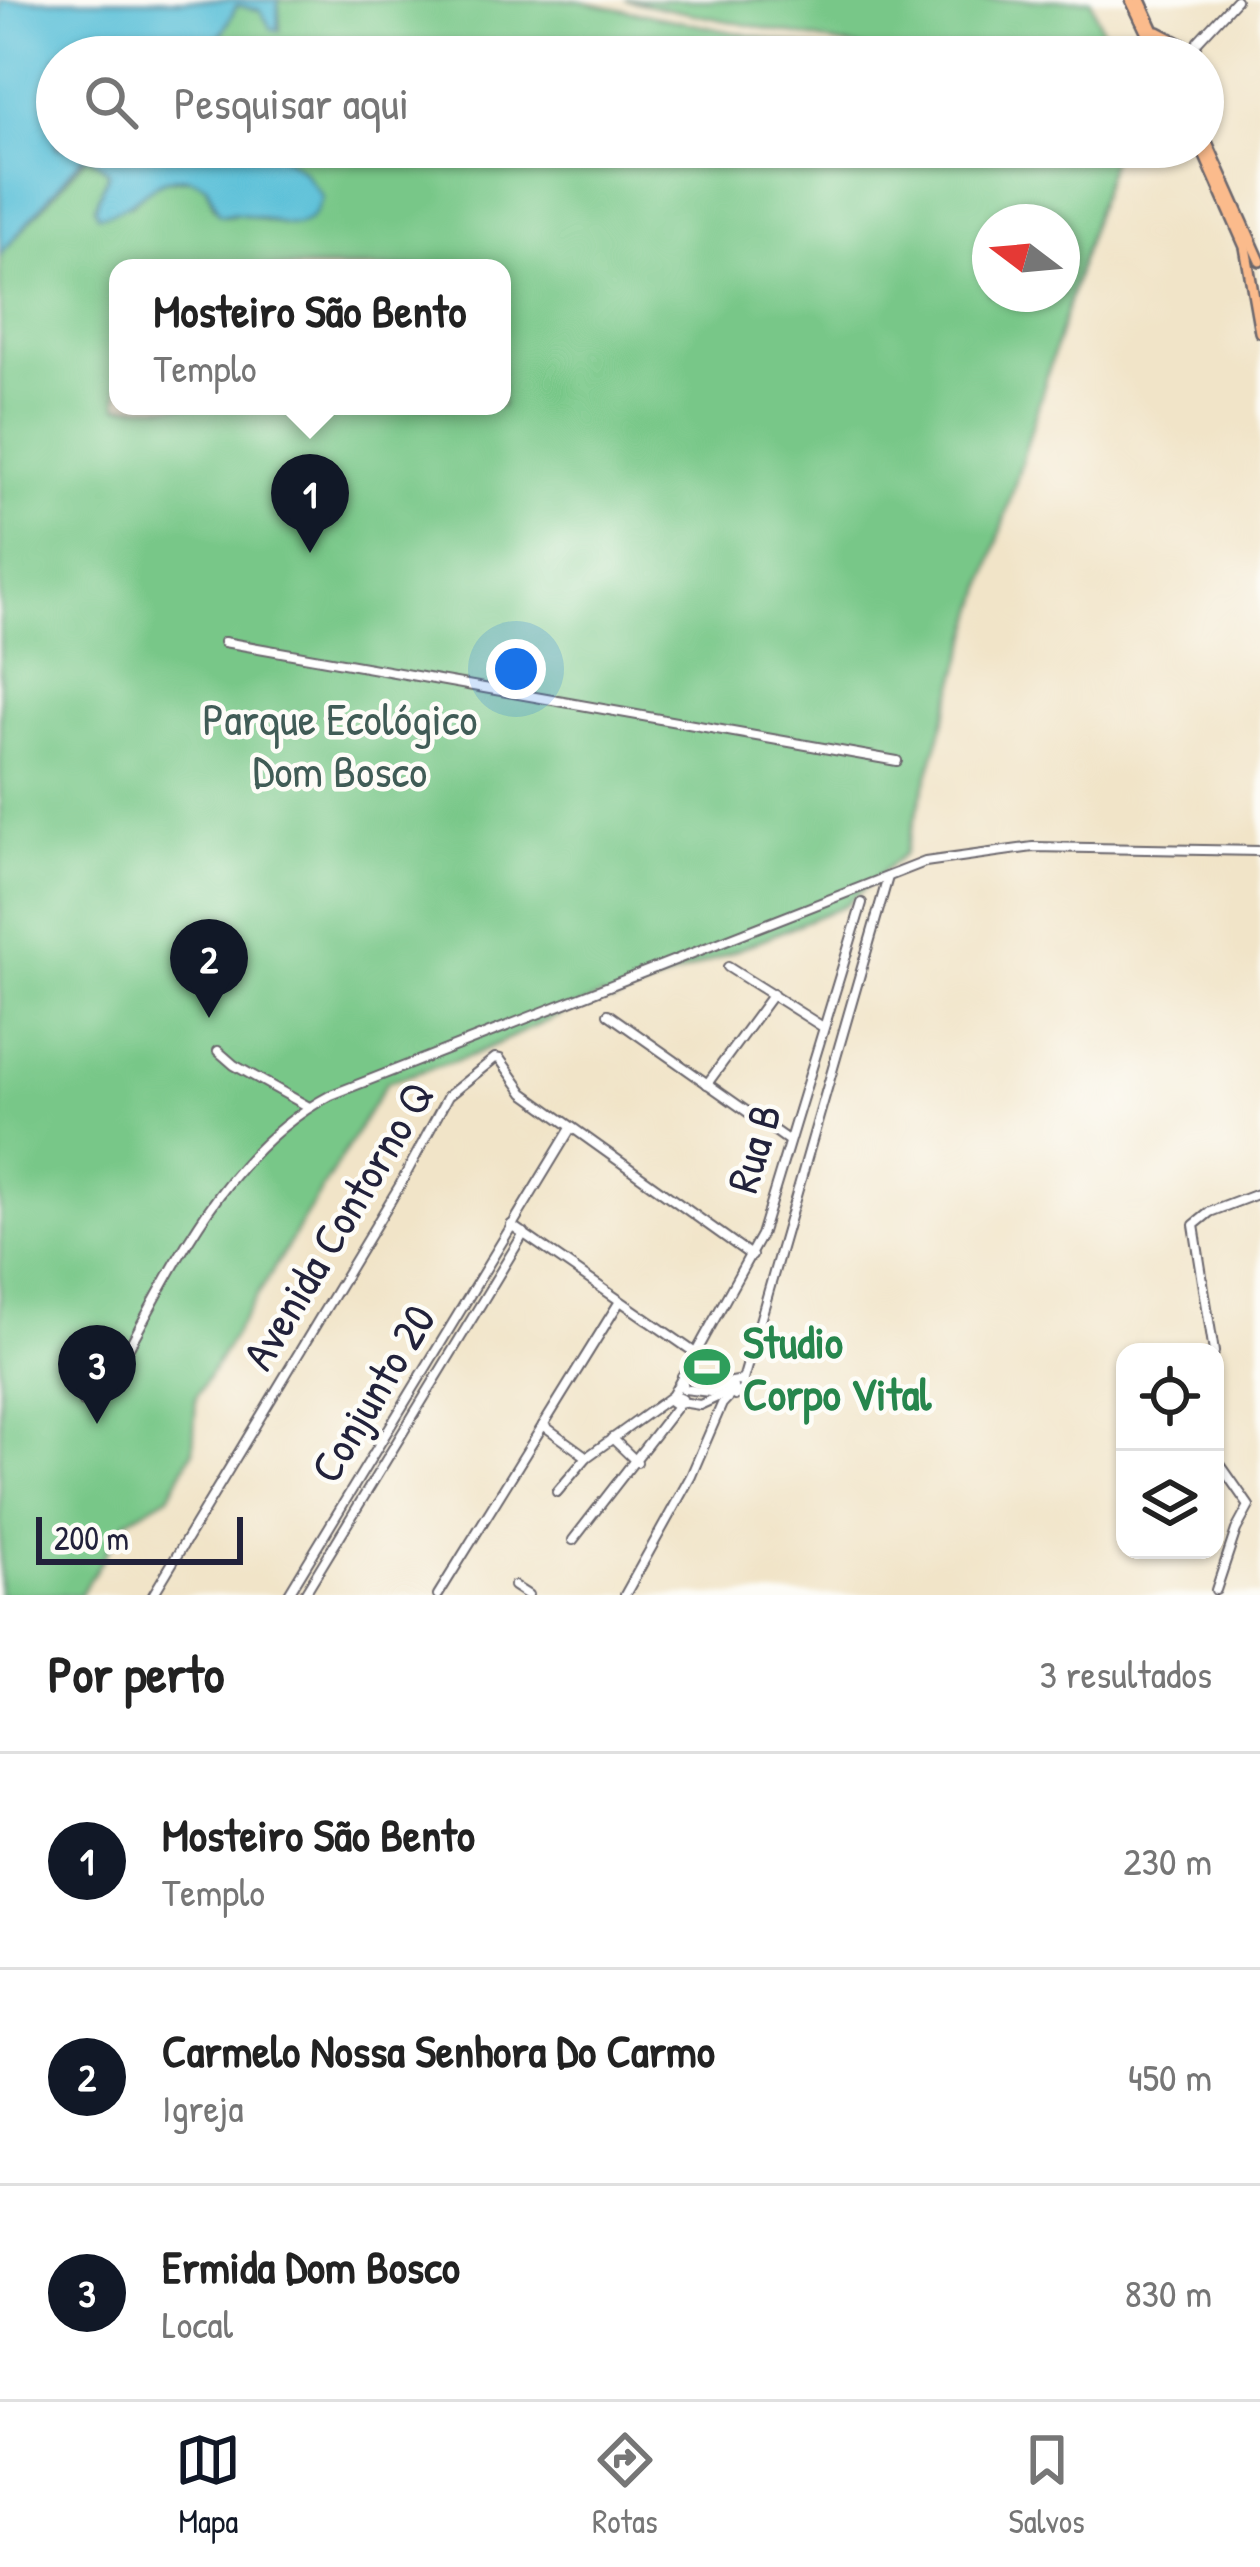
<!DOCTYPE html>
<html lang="pt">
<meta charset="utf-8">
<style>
:root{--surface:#fff;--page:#f2f2f2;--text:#222;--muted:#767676;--line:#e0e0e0;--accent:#111827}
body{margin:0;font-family:"Patrick Hand",sans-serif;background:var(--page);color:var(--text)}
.controls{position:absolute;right:36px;bottom:36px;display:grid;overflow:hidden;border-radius:24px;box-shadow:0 3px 9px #0004}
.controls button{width:108px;height:108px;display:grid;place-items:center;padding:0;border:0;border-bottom:3px solid var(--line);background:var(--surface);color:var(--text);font:60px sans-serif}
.compass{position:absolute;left:972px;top:204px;width:108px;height:108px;border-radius:50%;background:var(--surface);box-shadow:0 3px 9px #0004;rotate:286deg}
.scale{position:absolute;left:36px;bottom:30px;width:207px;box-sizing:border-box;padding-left:12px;border:6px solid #22223b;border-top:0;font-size:33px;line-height:42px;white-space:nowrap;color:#22223b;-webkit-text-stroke:9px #fdfcf7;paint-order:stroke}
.you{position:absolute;left:516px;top:669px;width:42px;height:42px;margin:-30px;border:9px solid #fff;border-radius:50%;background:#1a73e8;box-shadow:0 0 0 18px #1a73e833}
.badge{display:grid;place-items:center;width:78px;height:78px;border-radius:50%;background:var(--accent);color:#fff;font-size:39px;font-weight:700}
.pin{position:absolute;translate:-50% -99px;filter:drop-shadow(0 3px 6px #0008)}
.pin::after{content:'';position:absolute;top:63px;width:42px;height:36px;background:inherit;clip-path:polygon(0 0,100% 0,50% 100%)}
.popup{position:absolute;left:109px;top:259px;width:402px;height:156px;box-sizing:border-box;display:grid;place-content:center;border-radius:24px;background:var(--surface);filter:drop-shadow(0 3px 9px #0005);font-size:39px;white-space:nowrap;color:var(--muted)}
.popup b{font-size:45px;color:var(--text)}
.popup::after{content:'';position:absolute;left:50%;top:100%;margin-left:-24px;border:24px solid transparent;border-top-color:var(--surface)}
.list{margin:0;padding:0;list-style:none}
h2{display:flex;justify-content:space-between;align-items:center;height:156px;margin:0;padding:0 48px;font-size:51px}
h2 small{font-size:39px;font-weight:400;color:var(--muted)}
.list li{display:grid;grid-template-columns:78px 1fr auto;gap:36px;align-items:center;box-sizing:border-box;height:216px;padding:0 48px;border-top:3px solid var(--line)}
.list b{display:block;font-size:45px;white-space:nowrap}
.list p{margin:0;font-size:39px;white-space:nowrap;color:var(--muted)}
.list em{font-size:39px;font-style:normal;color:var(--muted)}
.icon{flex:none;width:66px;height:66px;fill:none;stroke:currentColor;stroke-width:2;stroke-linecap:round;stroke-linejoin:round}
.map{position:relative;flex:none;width:1260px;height:1595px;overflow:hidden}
.search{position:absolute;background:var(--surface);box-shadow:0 3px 9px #0004;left:36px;right:36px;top:36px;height:132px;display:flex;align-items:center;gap:30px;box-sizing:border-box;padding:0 42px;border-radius:66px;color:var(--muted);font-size:45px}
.sheet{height:804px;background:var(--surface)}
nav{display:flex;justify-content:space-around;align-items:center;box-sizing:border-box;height:168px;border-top:3px solid var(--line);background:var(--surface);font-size:33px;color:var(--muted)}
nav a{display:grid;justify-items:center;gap:6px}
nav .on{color:var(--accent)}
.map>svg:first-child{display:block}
.green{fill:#78c788;stroke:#4d7462;stroke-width:3;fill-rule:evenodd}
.water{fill:#5ac0d8;stroke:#3e718a;stroke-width:3}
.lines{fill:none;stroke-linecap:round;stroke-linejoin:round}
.minor-casing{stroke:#6a666c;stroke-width:12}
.major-casing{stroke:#6a666c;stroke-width:14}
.minor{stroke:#fff;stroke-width:8}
.major{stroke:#fbbb8c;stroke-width:9}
.labels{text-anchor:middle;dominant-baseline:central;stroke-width:9;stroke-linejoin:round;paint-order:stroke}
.park-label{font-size:45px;fill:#405c56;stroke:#fdfcf7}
.street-label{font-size:45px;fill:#22223b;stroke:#fdfcf7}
.leisure-label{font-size:45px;font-weight:bold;fill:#27864d;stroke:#fdfcf7;text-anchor:start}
</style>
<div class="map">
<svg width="1260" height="1595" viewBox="0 0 1260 1595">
<rect width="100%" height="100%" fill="#fdfcf7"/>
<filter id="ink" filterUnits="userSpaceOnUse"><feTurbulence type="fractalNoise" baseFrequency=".00833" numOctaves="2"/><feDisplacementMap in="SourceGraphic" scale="24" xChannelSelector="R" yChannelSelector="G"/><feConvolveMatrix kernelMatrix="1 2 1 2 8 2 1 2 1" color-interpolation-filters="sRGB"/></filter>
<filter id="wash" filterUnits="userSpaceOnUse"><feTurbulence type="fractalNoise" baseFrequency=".004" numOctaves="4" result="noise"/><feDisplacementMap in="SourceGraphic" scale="48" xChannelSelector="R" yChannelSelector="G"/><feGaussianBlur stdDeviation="2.7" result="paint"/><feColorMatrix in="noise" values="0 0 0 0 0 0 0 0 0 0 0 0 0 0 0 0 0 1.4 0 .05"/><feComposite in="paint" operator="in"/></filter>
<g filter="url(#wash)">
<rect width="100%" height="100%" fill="#f1e4c8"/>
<g class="green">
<polygon points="278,0 575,0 856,57 182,57 190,45 221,35 237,5 260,10 280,29"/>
<polygon points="625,0 1091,0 1113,57 903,57"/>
<path d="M272,147H1115L905,853L845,905L611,1002L602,996L470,1056L387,1082L196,1397L193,1451L169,1496L126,1521L80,1595H0V255L87,157L105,165L109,172L95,207L131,205L157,181L195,178L207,186L214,207L225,216L240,214L282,224L303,171ZM990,222H1062V294H990ZM118,268H502V406H118Z"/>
</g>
<path class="water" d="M0,0H278V31L271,28L260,10L237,5L221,35L213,41L190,45L182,57H57V147H272L303,171L322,196C310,245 270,215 238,214C232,213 225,215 219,214L207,186C158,156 140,214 98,215L95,207L109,172L93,158L83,157L0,255Z"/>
</g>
<g filter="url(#ink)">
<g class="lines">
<g class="minor-casing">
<g id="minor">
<polyline points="1191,57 1198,41 1236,0"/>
<polyline points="224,642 897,761"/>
<polyline points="728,967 823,1027"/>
<polyline points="608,1014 789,1141"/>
<polyline points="218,1051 234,1065 309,1107"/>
<polyline points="707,1084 773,994"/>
<polyline points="511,1225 694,1352"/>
<polyline points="1214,1352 1194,1225 1210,1212 1260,1193"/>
<polyline points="682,1376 684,1389 710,1392 730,1383"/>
<path d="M109,1380L83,1394V1402L95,1404C100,1388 114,1373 123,1358C177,1260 228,1149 331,1095L925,862L1033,847L1260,851"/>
<polyline points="743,1380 888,877"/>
<polyline points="734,1391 732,1382 743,1380 744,1389 735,1396"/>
<polyline points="672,1396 761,1235 862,903"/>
<polyline points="681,1402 700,1405 730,1391"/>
<polyline points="543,1425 587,1457"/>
<polyline points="612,1438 637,1462"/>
<polyline points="1215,1457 1249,1506 1236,1530 1216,1590"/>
<polyline points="557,1492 587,1457 673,1395 682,1399 677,1406 670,1401"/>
<polyline points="573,1540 677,1406"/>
<polyline points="514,1586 528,1595"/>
<polyline points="153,1595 400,1185 448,1096 495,1058 500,1059 524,1093 752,1256"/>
<polyline points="288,1595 571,1128"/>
<polyline points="304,1595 524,1233"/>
<polyline points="438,1595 620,1301"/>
<polyline points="625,1595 691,1476 722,1404 734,1391"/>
</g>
</g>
<g class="major-casing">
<g id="major">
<polyline points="1131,0 1158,57"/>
<polyline points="1140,0 1166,57"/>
<polyline points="1158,32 1185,46"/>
<polyline points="1203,133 1260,261"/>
<polyline points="1201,147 1245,247 1260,332"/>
</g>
</g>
<use href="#minor" class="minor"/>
<use href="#major" class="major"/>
</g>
</g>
<defs>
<g id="stadium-bare" transform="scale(3.6)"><path d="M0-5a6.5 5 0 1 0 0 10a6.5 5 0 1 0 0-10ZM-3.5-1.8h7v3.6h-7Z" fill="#2e9e5b" stroke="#fdfcf7" stroke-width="2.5" paint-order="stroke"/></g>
</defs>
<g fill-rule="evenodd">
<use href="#stadium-bare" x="707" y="1367"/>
</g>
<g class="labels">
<g class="park-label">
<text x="340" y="718">Parque Ecológico<tspan x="340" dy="52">Dom Bosco</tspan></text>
</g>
<g class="street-label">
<text transform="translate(753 1148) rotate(-73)">Rua B</text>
<text transform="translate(337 1225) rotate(-59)">Avenida Contorno Q</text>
<text transform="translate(372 1393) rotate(-59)">Conjunto 20</text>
</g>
<g class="leisure-label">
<text x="743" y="1341">Studio<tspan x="743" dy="52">Corpo Vital</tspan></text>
</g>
</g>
</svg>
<div class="controls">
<button><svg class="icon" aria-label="locate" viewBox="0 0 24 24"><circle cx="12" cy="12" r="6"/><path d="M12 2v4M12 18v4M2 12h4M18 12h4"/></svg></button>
<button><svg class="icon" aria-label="layers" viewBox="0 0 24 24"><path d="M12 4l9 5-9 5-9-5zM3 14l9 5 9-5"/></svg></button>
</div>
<svg class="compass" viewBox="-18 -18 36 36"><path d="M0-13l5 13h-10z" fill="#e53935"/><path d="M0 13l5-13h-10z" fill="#767676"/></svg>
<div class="scale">200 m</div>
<div class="you"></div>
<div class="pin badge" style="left:310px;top:553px">1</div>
<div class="popup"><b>Mosteiro São Bento</b>Templo</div>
<div class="pin badge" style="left:209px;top:1018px">2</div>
<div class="pin badge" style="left:97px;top:1424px">3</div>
<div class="search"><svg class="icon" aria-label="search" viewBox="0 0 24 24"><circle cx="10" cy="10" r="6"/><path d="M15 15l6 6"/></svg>Pesquisar aqui</div>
</div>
<section class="sheet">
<h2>Por perto<small>3 resultados</small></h2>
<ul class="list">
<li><span class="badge">1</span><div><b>Mosteiro São Bento</b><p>Templo</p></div><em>230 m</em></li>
<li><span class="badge">2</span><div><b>Carmelo Nossa Senhora Do Carmo</b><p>Igreja</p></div><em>450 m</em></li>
<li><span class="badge">3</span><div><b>Ermida Dom Bosco</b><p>Local</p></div><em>830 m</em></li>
</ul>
</section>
<nav>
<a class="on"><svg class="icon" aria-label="map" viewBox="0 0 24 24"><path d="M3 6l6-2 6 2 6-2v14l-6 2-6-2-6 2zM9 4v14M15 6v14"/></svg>Mapa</a>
<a><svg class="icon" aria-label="directions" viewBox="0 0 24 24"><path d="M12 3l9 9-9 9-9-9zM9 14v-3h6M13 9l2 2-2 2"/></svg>Rotas</a>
<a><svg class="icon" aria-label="saved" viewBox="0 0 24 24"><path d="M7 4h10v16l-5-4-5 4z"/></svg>Salvos</a>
</nav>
